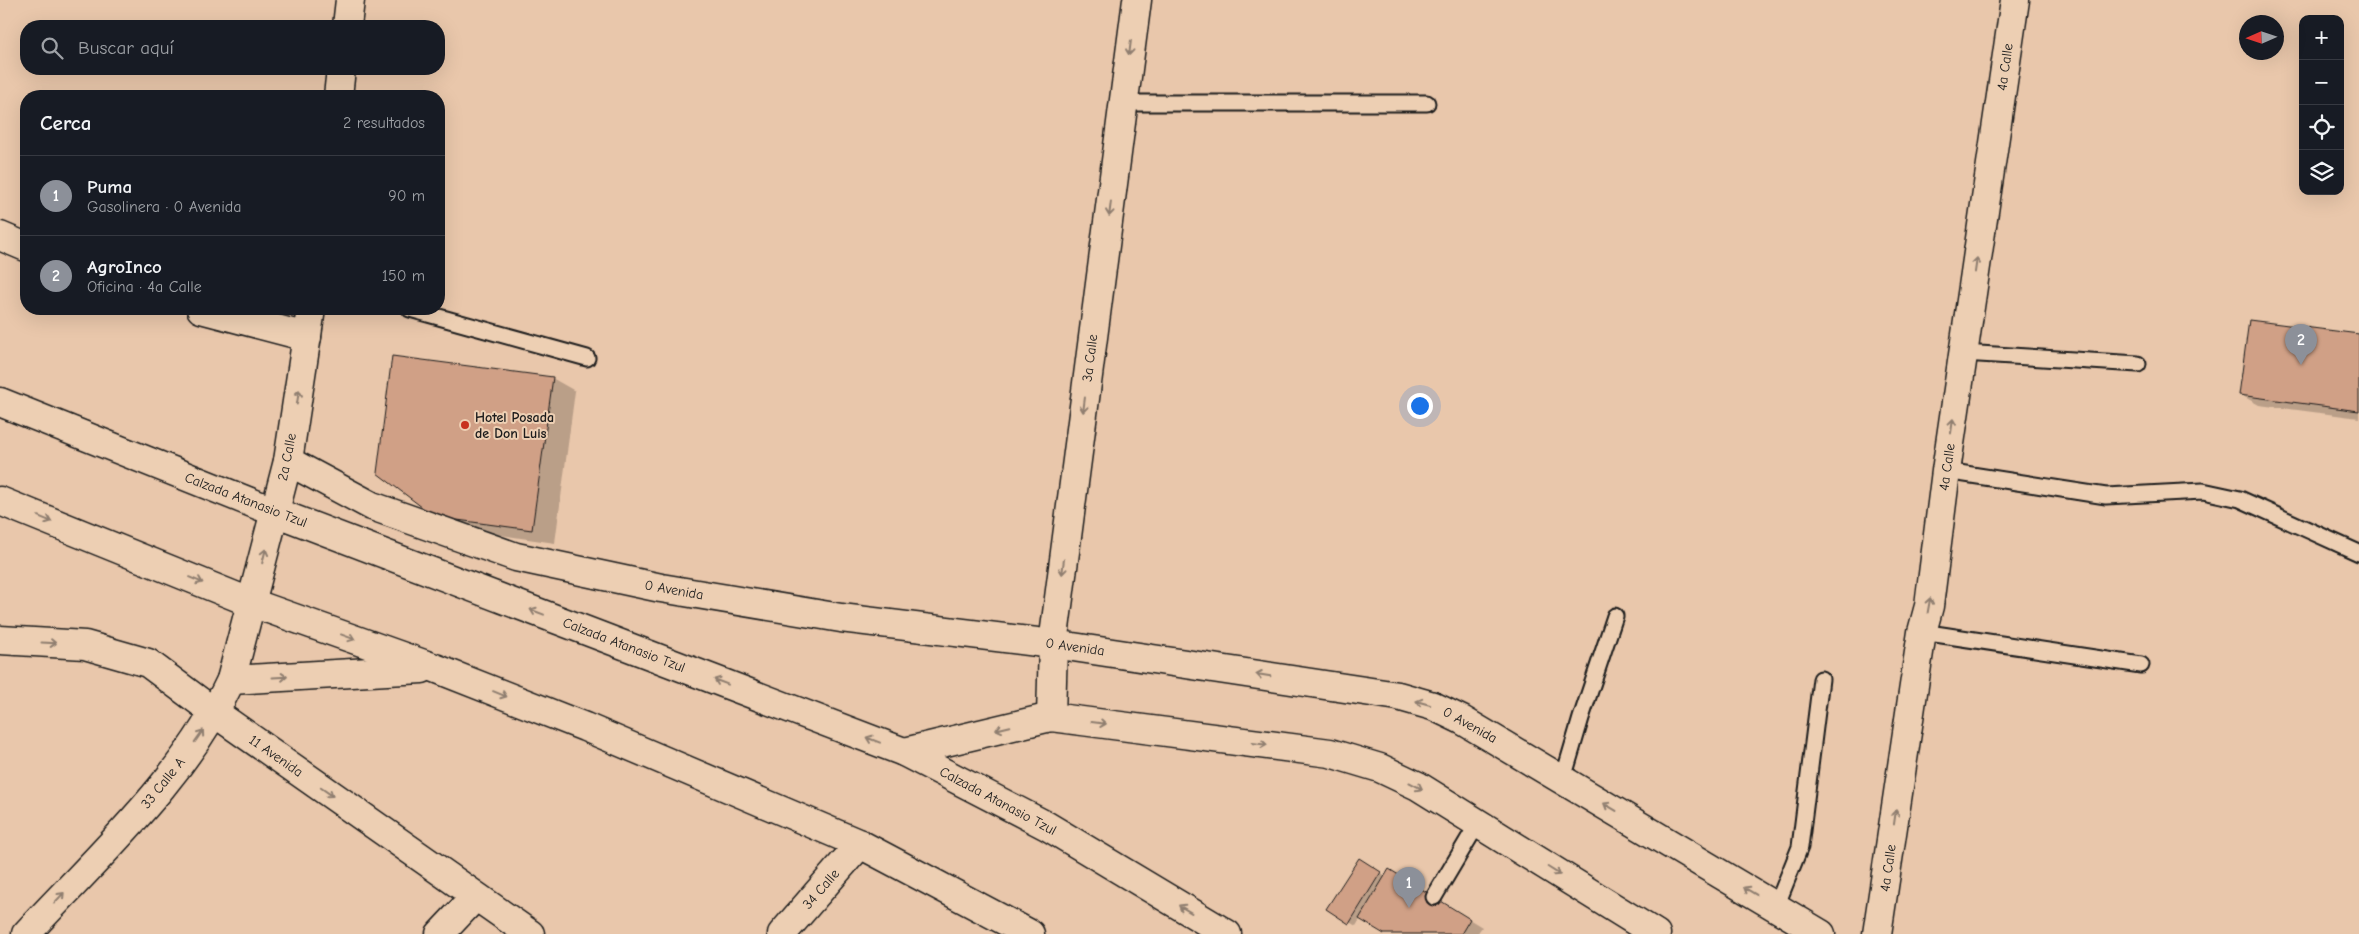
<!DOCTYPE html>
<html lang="es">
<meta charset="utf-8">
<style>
:root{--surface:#171b24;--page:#242831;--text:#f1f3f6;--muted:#9ea1a6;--line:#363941;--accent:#8c9099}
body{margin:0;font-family:"Comic Neue",sans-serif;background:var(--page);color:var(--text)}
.controls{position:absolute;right:15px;top:15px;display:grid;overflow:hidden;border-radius:10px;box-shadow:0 5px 20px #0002}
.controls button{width:45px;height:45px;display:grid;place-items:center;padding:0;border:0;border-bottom:1px solid var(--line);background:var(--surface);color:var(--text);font:25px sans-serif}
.compass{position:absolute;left:2239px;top:15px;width:45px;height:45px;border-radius:50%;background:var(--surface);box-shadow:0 5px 20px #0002;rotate:267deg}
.you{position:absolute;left:1419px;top:405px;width:18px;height:18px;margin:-12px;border:4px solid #fff;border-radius:50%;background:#1a73e8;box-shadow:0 0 0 8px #1a73e833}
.badge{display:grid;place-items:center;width:32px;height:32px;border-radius:50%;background:var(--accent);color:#fff;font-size:16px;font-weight:700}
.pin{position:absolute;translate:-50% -41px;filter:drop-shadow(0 1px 2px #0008)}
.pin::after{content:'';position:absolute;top:26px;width:18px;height:15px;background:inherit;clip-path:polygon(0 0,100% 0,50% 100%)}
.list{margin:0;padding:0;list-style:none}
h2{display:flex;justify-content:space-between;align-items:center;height:65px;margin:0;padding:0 20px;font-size:21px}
h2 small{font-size:16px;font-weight:400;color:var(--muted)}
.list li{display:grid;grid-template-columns:32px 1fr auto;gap:15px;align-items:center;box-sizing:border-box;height:80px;padding:0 20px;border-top:1px solid var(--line)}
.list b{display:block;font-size:19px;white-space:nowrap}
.list p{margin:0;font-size:16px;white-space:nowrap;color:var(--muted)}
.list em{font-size:16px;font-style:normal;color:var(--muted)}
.icon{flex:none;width:28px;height:28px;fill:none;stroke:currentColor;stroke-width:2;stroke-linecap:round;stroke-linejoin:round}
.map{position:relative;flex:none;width:2359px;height:934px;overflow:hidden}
.search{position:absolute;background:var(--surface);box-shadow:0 5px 20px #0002;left:20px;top:20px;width:425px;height:55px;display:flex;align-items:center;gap:12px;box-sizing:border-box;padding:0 18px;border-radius:20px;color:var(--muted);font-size:19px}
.panel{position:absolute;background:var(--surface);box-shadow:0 5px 20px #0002;left:20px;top:90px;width:425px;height:225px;border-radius:20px}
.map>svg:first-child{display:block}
.shadow{fill:#0003}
.building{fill:#d0a086;stroke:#1c1c1c}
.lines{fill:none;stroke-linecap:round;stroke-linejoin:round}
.service-casing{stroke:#1c1c1c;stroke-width:19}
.minor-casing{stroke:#1c1c1c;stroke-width:31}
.tertiary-casing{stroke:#1c1c1c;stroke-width:31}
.primary-casing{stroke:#1c1c1c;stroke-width:31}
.service{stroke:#edcfb3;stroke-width:15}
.minor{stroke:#edcfb3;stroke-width:28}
.tertiary{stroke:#edcfb3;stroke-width:28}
.primary{stroke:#edcfb3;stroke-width:28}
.oneway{stroke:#8f7e6f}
.poi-dot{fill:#c8321e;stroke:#edcfb3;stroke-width:2}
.labels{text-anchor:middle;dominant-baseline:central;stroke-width:4;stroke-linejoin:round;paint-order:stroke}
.street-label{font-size:14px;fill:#1c1c1c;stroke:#edcfb3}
.poi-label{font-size:14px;font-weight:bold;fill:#1c1c1c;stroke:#edcfb3;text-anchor:start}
</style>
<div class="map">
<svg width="2359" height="934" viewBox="0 0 2359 934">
<rect width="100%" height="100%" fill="#e9c7ab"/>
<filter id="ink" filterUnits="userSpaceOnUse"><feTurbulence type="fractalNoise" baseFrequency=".02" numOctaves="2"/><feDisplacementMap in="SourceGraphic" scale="10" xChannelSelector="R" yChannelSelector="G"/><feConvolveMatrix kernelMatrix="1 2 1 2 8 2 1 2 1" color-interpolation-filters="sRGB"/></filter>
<g filter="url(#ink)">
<g class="shadow">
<polygon points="2359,336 2359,418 2259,405 2241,395"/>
<polygon points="552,378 575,391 555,543 460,529 436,516"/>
<polygon points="1365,863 1386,876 1402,878 1482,927 1477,934 1387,934 1361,918 1356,926 1328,909"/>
</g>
<g class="building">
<polygon points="2249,320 2359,334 2359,411 2239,395"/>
<polygon points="392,356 553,377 532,530 435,517 377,473"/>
<polygon points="1359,858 1381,872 1349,924 1326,909"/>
<polygon points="1389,869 1470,919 1461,934 1384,934 1359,919"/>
</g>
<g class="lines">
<g class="service-casing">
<g id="service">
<polyline points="1123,103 1427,103"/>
<polyline points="410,309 587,358"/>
<polyline points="1963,353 2138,364"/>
<polyline points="1946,471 2106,496 2203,491 2240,499 2359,553"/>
<polyline points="1922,632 2141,665"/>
<polyline points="1563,779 1581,718 1615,616"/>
<polyline points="1434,897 1478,823"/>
<polyline points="1776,907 1800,847 1821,679"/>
</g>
</g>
<g class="minor-casing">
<g id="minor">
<polyline points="0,236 26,247"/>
<polyline points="201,309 307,337"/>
<polyline points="288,461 372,506 516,557 661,588 841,618 1053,644 1398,696 1433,706 1462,720 1821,934"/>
<polyline points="0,640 85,645 148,663 215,713 530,934"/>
<polyline points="1051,717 1053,644 1137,0"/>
<polyline points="904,752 1051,717 1330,753 1380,768 1418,786 1656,934"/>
<polyline points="440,934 475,897"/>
<polyline points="782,934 860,844"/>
<polyline points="1877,934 1922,632 1929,606 1946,471 2015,0"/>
</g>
</g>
<g class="tertiary-casing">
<g id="tertiary">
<polyline points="347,26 350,0"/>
<polyline points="338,96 341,69"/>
<path d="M26,934C99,855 185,778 231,680L288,461L311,309"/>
</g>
</g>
<g class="primary-casing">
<g id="primary">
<polyline points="0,402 275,512 904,752 1047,826 1227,934"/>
<polyline points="0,501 252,603 435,668 585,727 860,844 1030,934"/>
<polyline points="231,680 422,669"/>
</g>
</g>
<use href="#service" class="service"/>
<use href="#minor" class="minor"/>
<use href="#tertiary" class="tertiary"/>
<use href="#primary" class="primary"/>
</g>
<defs><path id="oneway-shaft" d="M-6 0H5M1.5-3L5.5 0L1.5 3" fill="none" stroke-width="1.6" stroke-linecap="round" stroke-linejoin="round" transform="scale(1.25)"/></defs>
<g class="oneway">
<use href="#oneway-shaft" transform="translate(1130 48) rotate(97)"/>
<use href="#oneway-shaft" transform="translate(1110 209) rotate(97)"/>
<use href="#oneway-shaft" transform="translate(1976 265) rotate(-82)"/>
<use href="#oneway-shaft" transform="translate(298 397) rotate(-81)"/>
<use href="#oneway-shaft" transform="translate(1084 405) rotate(97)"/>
<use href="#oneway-shaft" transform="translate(1952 426) rotate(-82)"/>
<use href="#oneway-shaft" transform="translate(45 519) rotate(22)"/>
<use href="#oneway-shaft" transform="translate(264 556) rotate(-76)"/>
<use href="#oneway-shaft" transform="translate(1063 567) rotate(97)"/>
<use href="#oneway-shaft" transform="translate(196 580) rotate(22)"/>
<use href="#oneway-shaft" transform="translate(1929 605) rotate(-80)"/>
<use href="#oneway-shaft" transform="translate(537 612) rotate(-159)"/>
<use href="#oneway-shaft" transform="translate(348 637) rotate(20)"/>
<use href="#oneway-shaft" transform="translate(49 643) rotate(3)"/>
<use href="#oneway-shaft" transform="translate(1263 675) rotate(-171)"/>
<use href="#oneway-shaft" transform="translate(280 677) rotate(-3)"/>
<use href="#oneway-shaft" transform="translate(721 682) rotate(-159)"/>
<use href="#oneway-shaft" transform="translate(500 694) rotate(22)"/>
<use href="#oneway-shaft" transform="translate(1423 703) rotate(-164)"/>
<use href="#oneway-shaft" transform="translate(1099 723) rotate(7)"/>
<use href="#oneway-shaft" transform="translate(1003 728) rotate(167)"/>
<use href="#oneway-shaft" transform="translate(199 736) rotate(-55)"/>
<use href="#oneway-shaft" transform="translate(873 740) rotate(-159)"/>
<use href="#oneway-shaft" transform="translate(1260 744) rotate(7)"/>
<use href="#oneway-shaft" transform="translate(1416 786) rotate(28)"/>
<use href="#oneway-shaft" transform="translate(327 792) rotate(35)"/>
<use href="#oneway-shaft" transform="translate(1610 807) rotate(-149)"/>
<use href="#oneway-shaft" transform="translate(1895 817) rotate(-82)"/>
<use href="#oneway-shaft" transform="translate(1554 871) rotate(32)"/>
<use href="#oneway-shaft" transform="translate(1750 891) rotate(-149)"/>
<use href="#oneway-shaft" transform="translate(59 898) rotate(-47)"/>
<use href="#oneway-shaft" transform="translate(1185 909) rotate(-149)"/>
</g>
</g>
<circle class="poi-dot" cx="465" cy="425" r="5"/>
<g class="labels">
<g class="street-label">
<text transform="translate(2005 67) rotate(-82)">4a Calle</text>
<text transform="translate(1090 358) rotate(-83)">3a Calle</text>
<text transform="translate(287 457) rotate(-79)">2a Calle</text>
<text transform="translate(1947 467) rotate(-82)">4a Calle</text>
<text transform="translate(246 500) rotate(21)">Calzada Atanasio Tzul</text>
<text transform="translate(674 590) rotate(10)">0 Avenida</text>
<text transform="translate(624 645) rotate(21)">Calzada Atanasio Tzul</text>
<text transform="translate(1075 647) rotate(8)">0 Avenida</text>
<text transform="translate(1470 725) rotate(29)">0 Avenida</text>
<text transform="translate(276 756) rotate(35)">11 Avenida</text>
<text transform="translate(163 783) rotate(-51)">33 Calle A</text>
<text transform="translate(998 801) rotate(28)">Calzada Atanasio Tzul</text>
<text transform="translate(1888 868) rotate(-82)">4a Calle</text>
<text transform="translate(821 889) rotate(-49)">34 Calle</text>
</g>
<g class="poi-label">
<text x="475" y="417">Hotel Posada<tspan x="475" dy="16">de Don Luis</tspan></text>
</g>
</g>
</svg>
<div class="controls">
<button>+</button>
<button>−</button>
<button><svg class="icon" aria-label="locate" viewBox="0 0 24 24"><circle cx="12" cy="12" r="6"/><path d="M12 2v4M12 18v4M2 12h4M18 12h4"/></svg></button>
<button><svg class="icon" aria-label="layers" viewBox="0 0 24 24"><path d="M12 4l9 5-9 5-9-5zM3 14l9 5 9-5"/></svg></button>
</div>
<svg class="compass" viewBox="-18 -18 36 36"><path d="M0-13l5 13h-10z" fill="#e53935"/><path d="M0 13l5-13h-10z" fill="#9ea1a6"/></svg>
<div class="you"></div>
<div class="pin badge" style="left:1409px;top:908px">1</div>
<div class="pin badge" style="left:2301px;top:365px">2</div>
<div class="search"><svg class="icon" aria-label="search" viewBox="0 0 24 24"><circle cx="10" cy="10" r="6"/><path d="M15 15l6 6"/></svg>Buscar aquí</div>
<section class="panel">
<h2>Cerca<small>2 resultados</small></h2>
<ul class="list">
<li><span class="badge">1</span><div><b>Puma</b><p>Gasolinera · 0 Avenida</p></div><em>90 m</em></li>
<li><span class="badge">2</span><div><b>AgroInco</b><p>Oficina · 4a Calle</p></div><em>150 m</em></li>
</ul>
</section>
</div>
